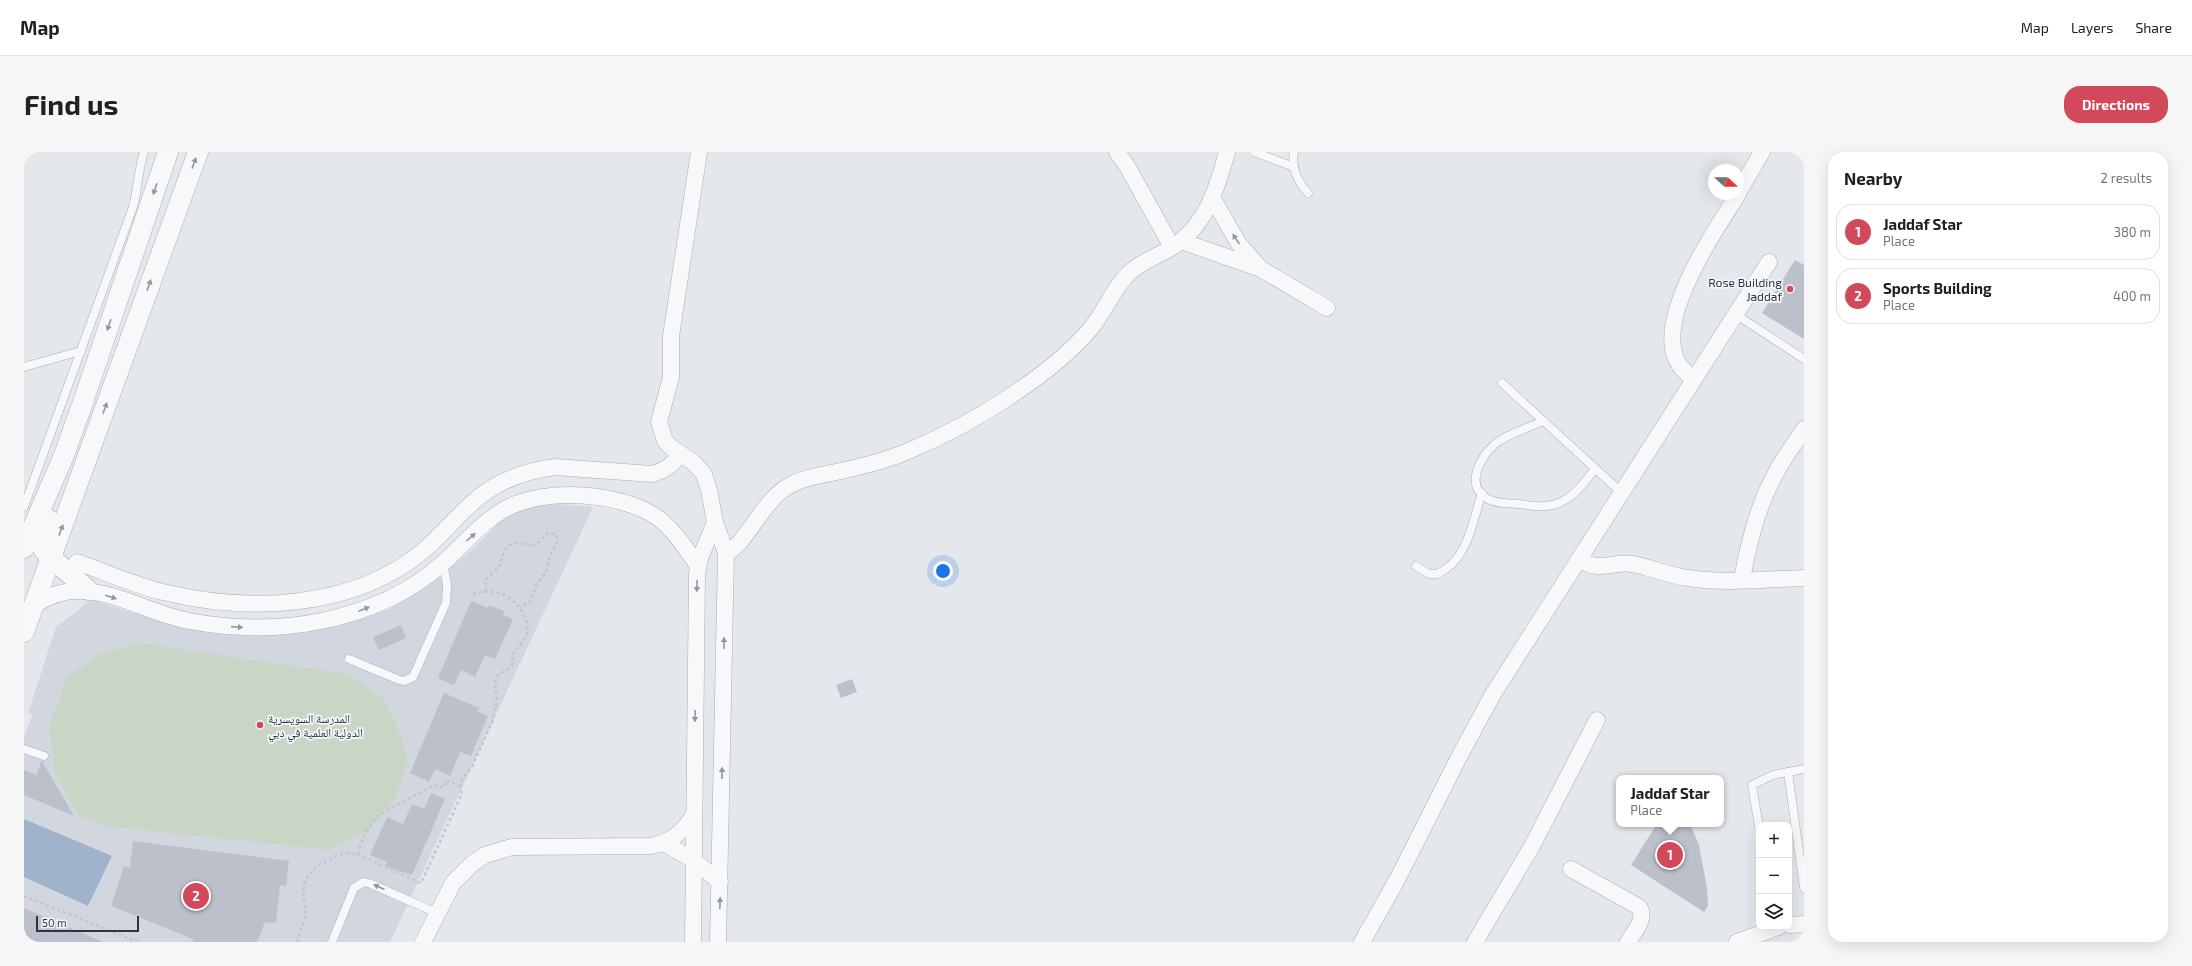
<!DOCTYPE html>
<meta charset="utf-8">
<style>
:root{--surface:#fff;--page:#f6f6f6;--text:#202124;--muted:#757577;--line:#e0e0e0;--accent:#d1495b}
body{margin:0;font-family:"Exo 2","Noto Naskh Arabic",sans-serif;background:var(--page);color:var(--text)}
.controls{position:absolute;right:12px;bottom:12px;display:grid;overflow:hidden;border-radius:8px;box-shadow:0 4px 16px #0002}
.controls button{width:36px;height:36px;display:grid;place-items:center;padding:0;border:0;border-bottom:1px solid var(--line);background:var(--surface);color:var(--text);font:20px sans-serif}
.compass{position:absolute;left:1684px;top:12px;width:36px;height:36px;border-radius:50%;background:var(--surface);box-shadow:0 4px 16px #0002;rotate:111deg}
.scale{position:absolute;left:12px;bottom:10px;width:103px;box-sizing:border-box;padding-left:4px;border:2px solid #2b3445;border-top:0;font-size:11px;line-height:14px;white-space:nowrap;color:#2b3445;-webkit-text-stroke:3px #f4f6f9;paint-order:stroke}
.you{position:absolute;left:919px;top:419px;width:14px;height:14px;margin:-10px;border:3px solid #fff;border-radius:50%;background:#1a73e8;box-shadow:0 0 0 6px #1a73e833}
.badge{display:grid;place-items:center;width:26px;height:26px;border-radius:50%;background:var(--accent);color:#fff;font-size:13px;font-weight:700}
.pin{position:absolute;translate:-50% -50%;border:2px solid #fff;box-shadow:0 1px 4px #0006}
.popup{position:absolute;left:1592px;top:623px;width:108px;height:52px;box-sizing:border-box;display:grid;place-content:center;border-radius:8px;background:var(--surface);filter:drop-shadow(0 1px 3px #0005);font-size:13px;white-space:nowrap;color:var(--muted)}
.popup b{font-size:15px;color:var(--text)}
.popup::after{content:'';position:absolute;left:50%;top:100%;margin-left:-8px;border:8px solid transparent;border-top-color:var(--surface)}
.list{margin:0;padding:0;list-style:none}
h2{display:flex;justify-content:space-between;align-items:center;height:52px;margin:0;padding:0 16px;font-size:17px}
h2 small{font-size:13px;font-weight:400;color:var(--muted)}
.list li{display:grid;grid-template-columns:26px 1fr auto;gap:12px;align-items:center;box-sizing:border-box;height:56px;margin:0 8px 8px;padding:0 8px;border:1px solid var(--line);border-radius:16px}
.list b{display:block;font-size:15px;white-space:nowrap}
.list p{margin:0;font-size:13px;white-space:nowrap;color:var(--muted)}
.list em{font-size:13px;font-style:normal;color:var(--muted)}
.icon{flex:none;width:22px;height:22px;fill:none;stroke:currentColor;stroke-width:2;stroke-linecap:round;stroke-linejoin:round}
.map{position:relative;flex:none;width:1780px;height:790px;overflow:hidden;border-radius:16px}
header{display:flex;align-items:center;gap:24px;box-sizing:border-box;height:56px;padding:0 20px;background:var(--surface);border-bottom:1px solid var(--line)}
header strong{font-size:19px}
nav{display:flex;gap:22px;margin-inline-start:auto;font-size:14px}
.intro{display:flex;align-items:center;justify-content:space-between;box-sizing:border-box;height:96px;padding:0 24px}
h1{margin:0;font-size:28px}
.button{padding:10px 18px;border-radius:16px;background:var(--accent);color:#fff;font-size:14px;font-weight:700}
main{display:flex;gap:24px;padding:0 24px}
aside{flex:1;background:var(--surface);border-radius:16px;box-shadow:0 4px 16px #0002}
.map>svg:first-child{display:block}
.built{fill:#d2d6de}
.green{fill:#c9d6c5}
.water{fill:#9fb4cc}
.building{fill:#bbc0ca}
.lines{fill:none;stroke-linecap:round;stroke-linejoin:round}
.service-casing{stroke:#a9aeb7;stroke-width:9}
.minor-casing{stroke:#a9aeb7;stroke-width:17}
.tertiary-casing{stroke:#a9aeb7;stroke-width:21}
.path{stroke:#c2c5cb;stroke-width:2.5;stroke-dasharray:3 3;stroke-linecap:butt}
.service{stroke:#f7f8fa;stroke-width:8}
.minor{stroke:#f7f8fa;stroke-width:16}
.tertiary{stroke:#f7f8fa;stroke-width:20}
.oneway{fill:#9196a0}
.poi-dot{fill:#d1495b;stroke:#f4f6f9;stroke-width:1.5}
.labels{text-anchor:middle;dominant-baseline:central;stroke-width:3.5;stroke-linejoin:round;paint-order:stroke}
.poi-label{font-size:12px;fill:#2b3445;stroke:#f4f6f9;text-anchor:end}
</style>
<header>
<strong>Map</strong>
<nav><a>Map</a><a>Layers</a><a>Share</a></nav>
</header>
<div class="intro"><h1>Find us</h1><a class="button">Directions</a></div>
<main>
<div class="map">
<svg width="1780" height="790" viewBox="0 0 1780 790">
<rect width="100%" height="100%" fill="#e4e7ec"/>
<polygon class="built" points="522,351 569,355 366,790 0,790 0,585 9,562 4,561 32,475 67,448 142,471 304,475 366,457 412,428 450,396 479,367 497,357"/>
<polygon class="green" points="116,491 324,522 359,547 377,584 384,609 372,644 345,678 306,698 80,674 54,663 31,621 25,576 43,525 77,502"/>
<polygon class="water" points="0,667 88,704 64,754 0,725"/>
<g class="building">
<polygon points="1771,108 1780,113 1780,187 1738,161"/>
<polygon points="447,449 464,456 465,453 480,459 479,463 489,467 471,507 461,503 451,525 437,518 430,533 414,526"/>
<polygon points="377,473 382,486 355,498 349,485"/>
<polygon points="828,527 833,540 817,546 812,533"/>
<polygon points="420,541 455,556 453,559 464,564 447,604 436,600 426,624 411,617 405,630 386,621"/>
<polygon points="17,609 18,609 50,664 0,643 0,618 13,623"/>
<polygon points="407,641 421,647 388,723 361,714 363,710 346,703 363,665 379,672 388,652 400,657"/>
<polygon points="1633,672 1666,672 1675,693 1683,736 1684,754 1680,760 1607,713"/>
<polygon points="109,689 265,709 262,734 256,733 252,771 241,770 233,790 169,790 169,787 87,754 100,714 106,716"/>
<polygon points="0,756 79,790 0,790"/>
</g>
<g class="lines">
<g class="service-casing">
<g id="service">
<polyline points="1230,0 1270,15"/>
<path d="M1270,0C1267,16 1273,29 1284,41"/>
<polyline points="1711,162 1780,207"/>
<polyline points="0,215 57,199"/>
<polyline points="1478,231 1598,341"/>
<path d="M1519,269C1504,276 1486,281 1472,291C1457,304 1439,334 1464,347C1473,352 1485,351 1495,352C1510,354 1525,357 1539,349C1553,342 1562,328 1571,317"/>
<path d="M0,355L109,55C114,37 114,18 120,0"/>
<path d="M1392,414L1405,422H1413C1445,408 1448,370 1458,341"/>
<polyline points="325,507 375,528 380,529 389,525 422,451 423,433 419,411"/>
<polyline points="0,597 20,604"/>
<polyline points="1764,620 1780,736"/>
<polyline points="1735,675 1728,633 1749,623 1780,617"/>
<polyline points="308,790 330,736 340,730 347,732 413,761"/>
</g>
</g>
<g class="minor-casing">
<g id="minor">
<polyline points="675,0 647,184 647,225 635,270 641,289 648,296 669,310 680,322 685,338 691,370 702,401 694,790"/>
<polyline points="1093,0 1103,14 1148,95"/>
<polyline points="1714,41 1738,0"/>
<polyline points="1189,47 1215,92 1236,116"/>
<polyline points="1157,89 1237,117 1303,156"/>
<path d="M1670,226C1610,193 1691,80 1714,42"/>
<path d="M702,401C721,394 738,350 763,335C779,325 799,323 817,319C843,313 868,307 891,296C948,272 1028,223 1068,175C1081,159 1089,137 1104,122C1116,110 1132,105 1147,96C1182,74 1193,37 1203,0"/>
<path d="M1556,406C1572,422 1589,409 1608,412C1627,415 1645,424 1664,426C1702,432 1742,427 1780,426"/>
<path d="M53,410C81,420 110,433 139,440C225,461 329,457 399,399C417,384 430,367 447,352C470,330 500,319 531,315L628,322C641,319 649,313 656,302"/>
<path d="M1718,427C1725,390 1734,352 1753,319C1761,304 1771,291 1780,277"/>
<path d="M11,453C61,417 112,459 165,469C209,477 254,478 297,469C342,460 386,441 420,410C439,393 458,370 481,357C521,335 597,340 634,366C651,379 662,397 674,414"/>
<polyline points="640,691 669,708 696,730"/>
<path d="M1547,717L1615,755C1623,766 1610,780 1604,790"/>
<polyline points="1765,773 1780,772"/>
<path d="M399,790L429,731L449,711L461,703L488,695L627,694C647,690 660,680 670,662"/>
<polyline points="669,790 673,422 676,406 691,370"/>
<polyline points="1338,790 1373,728 1436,603 1469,542 1745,110"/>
<polyline points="1451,790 1508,694 1573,568"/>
<polyline points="1713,790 1754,775"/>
</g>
</g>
<g class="tertiary-casing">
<g id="tertiary">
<path d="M24,367C19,379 12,391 23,402L64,438"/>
<polyline points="0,396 40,303 58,253 144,0"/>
<polyline points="0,480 174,0"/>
</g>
</g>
<g class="path">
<polyline points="461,439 462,427 475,415 481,398 484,394 491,391 512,393 524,381 532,382 534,389 525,406 522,420 512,433 507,449 496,455"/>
<polyline points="333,702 341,682 352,666 361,659 410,633 420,636 422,629 436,634"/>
<polyline points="0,744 114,790"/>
<path d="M273,790L282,764L279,738L281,728L293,714L315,703L321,701L333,702L397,731L437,644L438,627L448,615L469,568L473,546L471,531L472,525L488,514L489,502L503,483C506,452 475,431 447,443"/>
</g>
<use href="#service" class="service"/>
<use href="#minor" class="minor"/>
<use href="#tertiary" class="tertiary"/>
</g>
<defs><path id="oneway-solid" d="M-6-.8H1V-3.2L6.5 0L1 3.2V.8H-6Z"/></defs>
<g class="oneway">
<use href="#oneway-solid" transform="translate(170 11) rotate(-70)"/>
<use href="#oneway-solid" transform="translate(131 37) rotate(109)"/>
<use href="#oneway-solid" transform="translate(1212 87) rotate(-124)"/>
<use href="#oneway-solid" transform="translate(125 133) rotate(-70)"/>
<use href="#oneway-solid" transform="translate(85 173) rotate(109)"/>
<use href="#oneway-solid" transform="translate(81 256) rotate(-70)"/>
<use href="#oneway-solid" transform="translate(37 378) rotate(-70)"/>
<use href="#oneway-solid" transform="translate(447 385) rotate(-42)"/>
<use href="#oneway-solid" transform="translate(673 434) rotate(91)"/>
<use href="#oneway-solid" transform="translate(87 445) rotate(18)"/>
<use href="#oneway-solid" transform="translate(340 457) rotate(-21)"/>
<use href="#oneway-solid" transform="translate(213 475) rotate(4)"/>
<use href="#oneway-solid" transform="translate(700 491) rotate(-89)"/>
<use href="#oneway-solid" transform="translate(671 564) rotate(91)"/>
<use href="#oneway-solid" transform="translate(698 621) rotate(-89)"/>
<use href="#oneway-solid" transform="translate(355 735) rotate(-156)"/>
<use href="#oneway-solid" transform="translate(696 751) rotate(-88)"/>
</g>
<g class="poi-dot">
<circle cx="1766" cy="137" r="4"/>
<circle cx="236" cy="573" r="4"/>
</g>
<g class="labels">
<g class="poi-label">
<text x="1758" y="130">Rose Building<tspan x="1758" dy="14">Jaddaf</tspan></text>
<text x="244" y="566" text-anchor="start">المدرسة السويسرية<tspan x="244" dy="14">الدولية العلمية في دبي</tspan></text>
</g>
</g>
</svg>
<div class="controls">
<button>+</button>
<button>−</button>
<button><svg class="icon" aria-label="layers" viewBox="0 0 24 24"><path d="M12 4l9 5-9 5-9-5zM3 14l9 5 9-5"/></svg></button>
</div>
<svg class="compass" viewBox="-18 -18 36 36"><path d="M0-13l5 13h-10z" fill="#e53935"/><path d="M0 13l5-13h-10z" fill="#757577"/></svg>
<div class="scale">50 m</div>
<div class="you"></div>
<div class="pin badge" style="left:1646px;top:703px">1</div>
<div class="popup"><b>Jaddaf Star</b>Place</div>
<div class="pin badge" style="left:172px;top:744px">2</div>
</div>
<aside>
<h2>Nearby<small>2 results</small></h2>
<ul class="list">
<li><span class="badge">1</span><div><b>Jaddaf Star</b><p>Place</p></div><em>380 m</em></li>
<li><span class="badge">2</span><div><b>Sports Building</b><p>Place</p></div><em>400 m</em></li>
</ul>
</aside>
</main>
